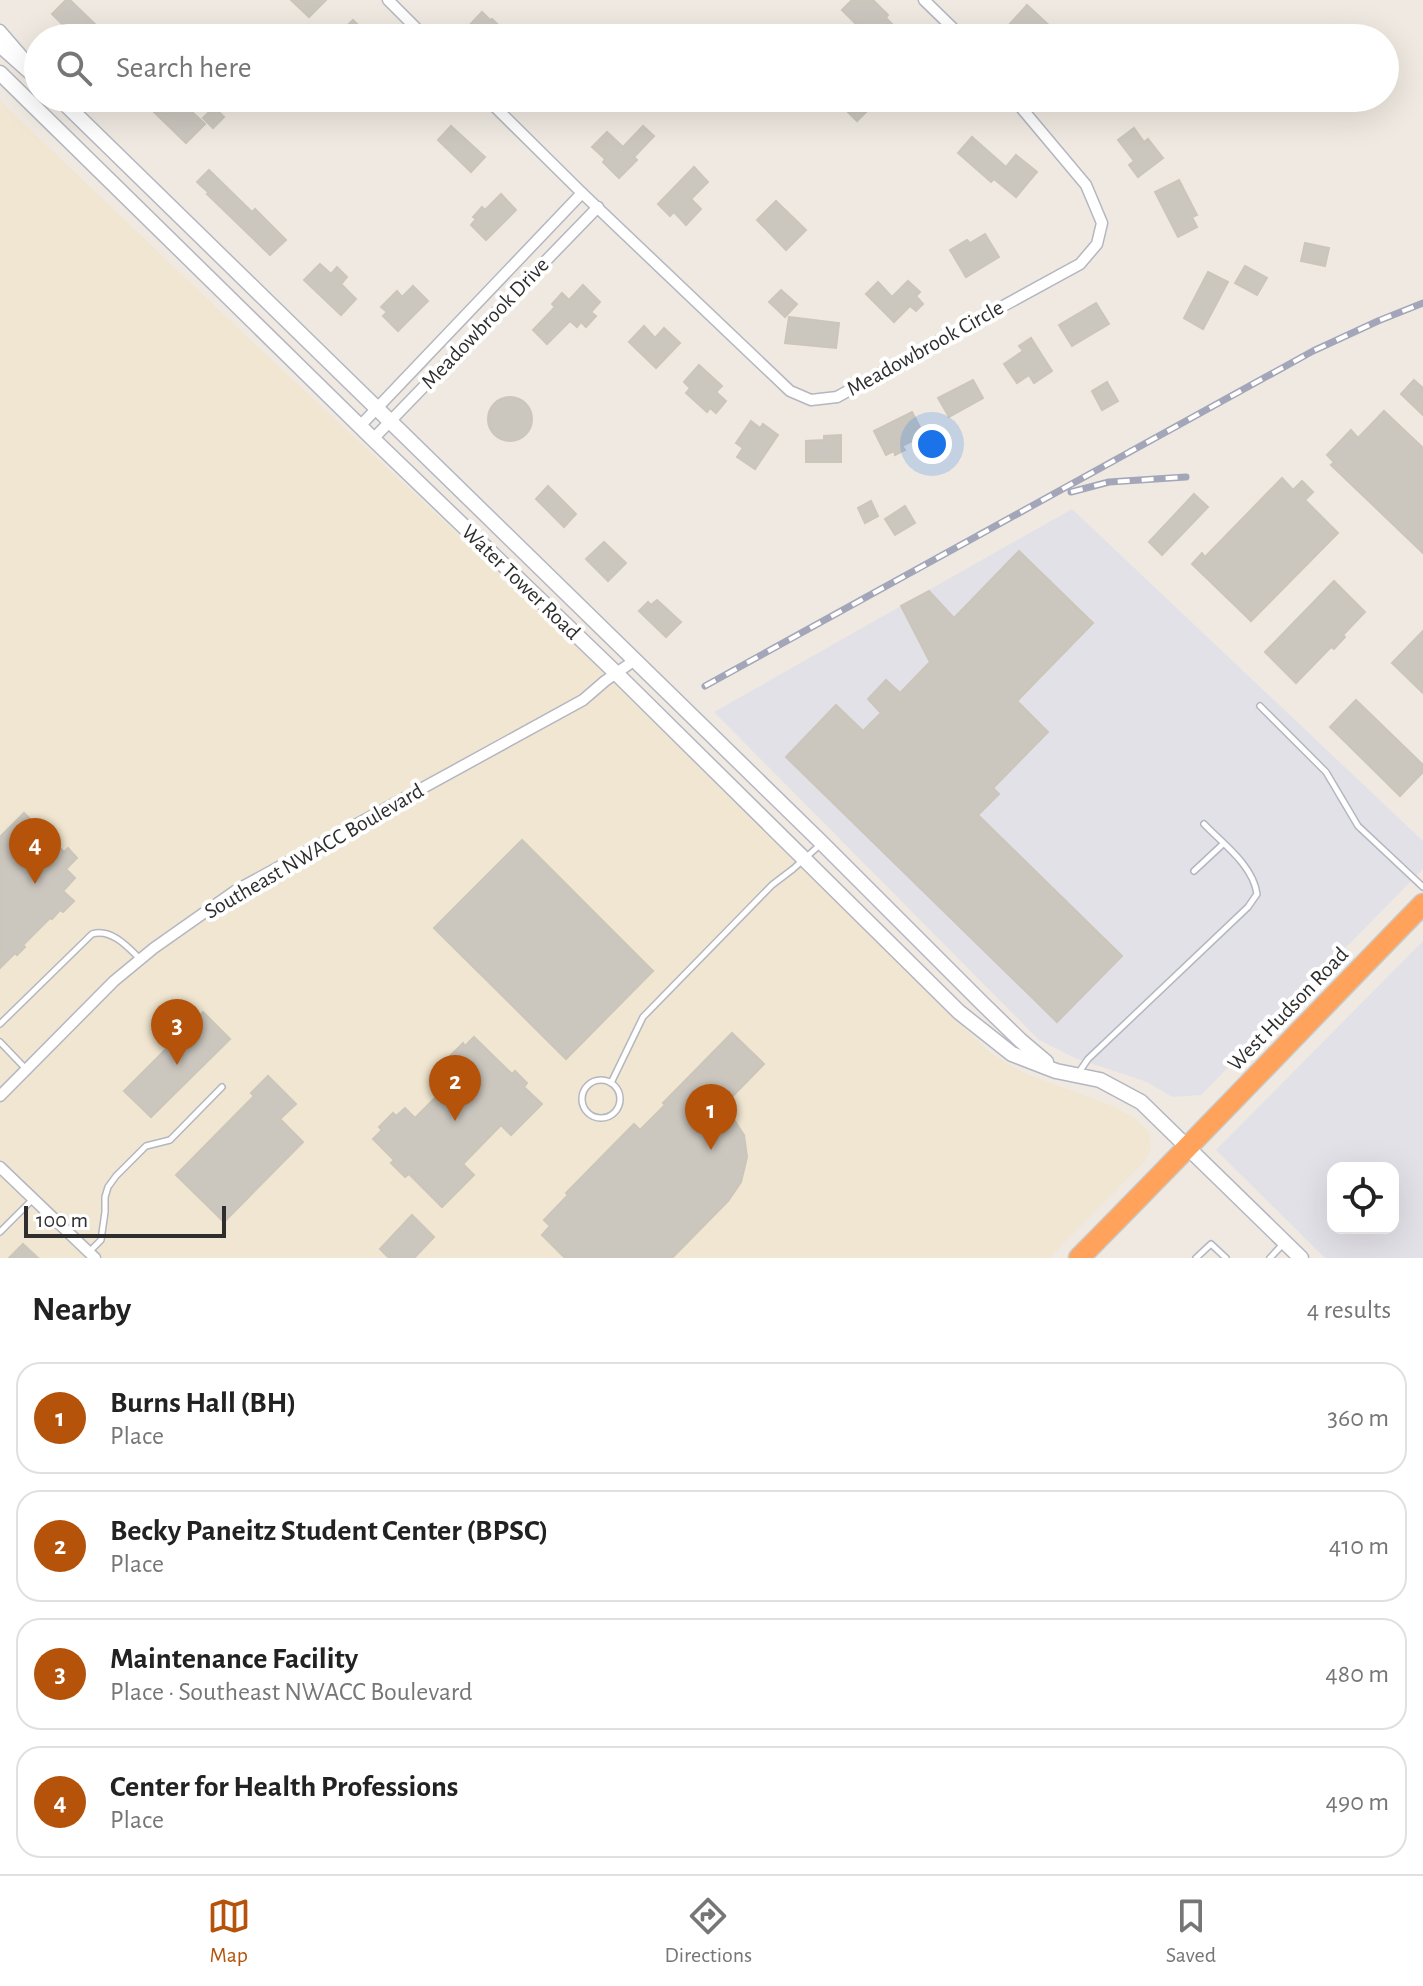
<!DOCTYPE html>
<meta charset="utf-8">
<style>
:root{--surface:#fff;--page:#f2f2f2;--text:#222;--muted:#767676;--line:#e0e0e0;--accent:#b45309}
body{margin:0;font-family:"Alegreya Sans",sans-serif;background:var(--page);color:var(--text)}
.controls{position:absolute;right:24px;bottom:24px;display:grid;overflow:hidden;border-radius:16px;box-shadow:0 8px 32px #0002}
.controls button{width:72px;height:72px;display:grid;place-items:center;padding:0;border:0;border-bottom:2px solid var(--line);background:var(--surface);color:var(--text);font:40px sans-serif}
.scale{position:absolute;left:24px;bottom:20px;width:202px;box-sizing:border-box;padding-left:8px;border:4px solid #2e2e2e;border-top:0;font-size:22px;line-height:28px;white-space:nowrap;color:#2e2e2e;-webkit-text-stroke:6px #fff;paint-order:stroke}
.you{position:absolute;left:932px;top:444px;width:28px;height:28px;margin:-20px;border:6px solid #fff;border-radius:50%;background:#1a73e8;box-shadow:0 0 0 12px #1a73e833}
.badge{display:grid;place-items:center;width:52px;height:52px;border-radius:50%;background:var(--accent);color:#fff;font-size:26px;font-weight:700}
.pin{position:absolute;translate:-50% -66px;filter:drop-shadow(0 2px 4px #0008)}
.pin::after{content:'';position:absolute;top:42px;width:28px;height:24px;background:inherit;clip-path:polygon(0 0,100% 0,50% 100%)}
.list{margin:0;padding:0;list-style:none}
h2{display:flex;justify-content:space-between;align-items:center;height:104px;margin:0;padding:0 32px;font-size:34px}
h2 small{font-size:26px;font-weight:400;color:var(--muted)}
.list li{display:grid;grid-template-columns:52px 1fr auto;gap:24px;align-items:center;box-sizing:border-box;height:112px;margin:0 16px 16px;padding:0 16px;border:2px solid var(--line);border-radius:24px}
.list b{display:block;font-size:30px;white-space:nowrap}
.list p{margin:0;font-size:26px;white-space:nowrap;color:var(--muted)}
.list em{font-size:26px;font-style:normal;color:var(--muted)}
.icon{flex:none;width:44px;height:44px;fill:none;stroke:currentColor;stroke-width:2;stroke-linecap:round;stroke-linejoin:round}
.map{position:relative;flex:none;width:1423px;height:1258px;overflow:hidden}
.search{position:absolute;background:var(--surface);box-shadow:0 8px 32px #0002;left:24px;right:24px;top:24px;height:88px;display:flex;align-items:center;gap:20px;box-sizing:border-box;padding:0 28px;border-radius:44px;color:var(--muted);font-size:30px}
.sheet{height:616px;background:var(--surface)}
nav{display:flex;justify-content:space-around;align-items:center;box-sizing:border-box;height:112px;border-top:2px solid var(--line);background:var(--surface);font-size:22px;color:var(--muted)}
nav a{display:grid;justify-items:center;gap:4px}
nav .on{color:var(--accent)}
.map>svg:first-child{display:block}
.industrial{fill:#e3e1e8;fill-rule:evenodd}
.education{fill:#f0e6d1}
.building{fill:#cbc7bf;stroke:#cbc5ba;stroke-width:2}
.lines{fill:none;stroke-linecap:round;stroke-linejoin:round}
.lane-casing{stroke:#b4b7c1;stroke-width:8}
.street-casing{stroke:#b4b7c1;stroke-width:13}
.secondary-casing{stroke:#b4b7c1;stroke-width:17}
.highway-casing{stroke:#c9c9c9;stroke-width:23}
.lane{stroke:#fff;stroke-width:5}
.street{stroke:#fff;stroke-width:10}
.secondary{stroke:#fff;stroke-width:14}
.highway{stroke:#ffa35c;stroke-width:20}
.rail-casing{stroke:#a3a6b8;stroke-width:7}
.rail{stroke:#fff;stroke-width:4;stroke-dasharray:12;stroke-linecap:butt}
.labels{text-anchor:middle;dominant-baseline:central;stroke-width:8;stroke-linejoin:round;paint-order:stroke}
.street-label{font-size:22px;fill:#2e2e2e;stroke:#fff}
</style>
<div class="map">
<svg width="1423" height="1258" viewBox="0 0 1423 1258">
<rect width="100%" height="100%" fill="#efe9e1"/>
<g class="industrial">
<polygon points="1072,509 1423,841 1423,869 1201,1095 1172,1097 1147,1082 1075,1058 1039,1040 714,712"/>
<path d="M1423,941V1258H1325L1216,1150ZM1333,1168H1393V1228H1333Z"/>
</g>
<polygon class="education" points="0,101 246,336 590,658 989,1052 1024,1073 1110,1105 1136,1119 1149,1133 1151,1150 1143,1163 1049,1258 0,1258"/>
<g class="building">
<polygon points="66,0 70,0 98,27 87,38 76,38 52,14"/>
<polygon points="291,0 326,0 309,17"/>
<polygon points="852,0 873,0 888,15 886,18 894,26 882,38 870,38 842,10"/>
<polygon points="1027,5 1052,28 1044,38 1022,38 1008,26"/>
<polygon points="482,12 490,20 492,19 512,38 474,38 465,30"/>
<polygon points="353,20 371,38 335,38"/>
<polygon points="166,98 177,98 205,124 186,143 153,111"/>
<polygon points="834,98 880,98 857,121"/>
<polygon points="214,107 224,117 213,128 203,118"/>
<polygon points="451,126 485,157 471,172 438,140"/>
<polygon points="643,126 654,136 634,157 637,160 619,178 603,162 605,159 592,147 607,132 623,147"/>
<polygon points="1134,128 1144,142 1148,139 1163,158 1138,177 1129,165 1134,161 1118,140"/>
<polygon points="972,137 1006,167 1016,155 1037,172 1016,197 994,179 991,182 958,153"/>
<polygon points="694,167 708,182 691,199 701,209 686,225 674,212 670,216 658,204"/>
<polygon points="209,170 252,212 255,209 286,240 270,255 207,194 209,193 197,182"/>
<polygon points="1179,180 1197,215 1192,217 1197,227 1178,237 1155,192"/>
<polygon points="501,194 516,210 486,240 471,225 476,219 473,217 482,207 485,210"/>
<polygon points="776,201 806,230 786,250 757,220"/>
<polygon points="985,234 999,257 966,277 950,250 967,240 970,243"/>
<polygon points="1305,243 1329,248 1325,266 1301,261"/>
<polygon points="320,264 331,274 337,267 347,277 341,284 356,299 341,315 304,280"/>
<polygon points="1245,266 1267,278 1257,295 1235,283"/>
<polygon points="1208,272 1228,282 1203,329 1184,318"/>
<polygon points="908,281 920,292 916,296 923,304 916,311 910,306 894,322 866,294 878,282 892,297"/>
<polygon points="583,285 600,302 591,312 596,316 586,327 581,322 577,327 570,321 547,344 533,330 555,307 552,304 562,293 569,300"/>
<polygon points="413,286 428,301 398,331 383,316 387,312 381,307 397,291 402,297"/>
<polygon points="781,290 797,304 785,317 769,302"/>
<polygon points="1096,303 1109,324 1072,346 1059,325"/>
<polygon points="789,317 839,323 836,348 785,343"/>
<polygon points="644,326 655,338 664,328 680,343 656,368 629,342"/>
<polygon points="1031,338 1052,371 1034,383 1029,375 1017,383 1004,364 1023,351 1019,346"/>
<polygon points="699,365 722,386 716,392 726,401 716,413 710,408 707,412 686,393 690,388 684,382"/>
<polygon points="973,380 983,398 949,417 938,398"/>
<polygon points="1414,380 1423,388 1423,415 1401,394"/>
<polygon points="1107,382 1118,401 1102,410 1092,391"/>
<circle cx="510" cy="419" r="22"/>
<polygon points="1384,411 1423,448 1423,553 1331,465 1334,462 1327,455 1351,430 1358,438"/>
<polygon points="912,412 924,435 902,446 905,450 895,455 894,451 886,455 874,431"/>
<polygon points="751,421 760,428 763,424 778,435 755,469 737,457 743,448 736,443"/>
<polygon points="841,435 841,462 806,462 806,441 824,440 824,436"/>
<polygon points="1282,478 1293,490 1302,481 1313,492 1305,500 1338,533 1251,621 1192,564 1202,553 1205,557"/>
<polygon points="548,486 576,514 564,527 536,499"/>
<polygon points="1194,494 1208,507 1162,555 1149,542"/>
<polygon points="871,501 878,516 865,523 858,508"/>
<polygon points="905,506 915,523 895,535 885,519"/>
<polygon points="604,542 626,563 608,581 586,559"/>
<polygon points="1019,551 1093,623 1017,701 1048,732 993,788 999,794 978,815 1122,956 1057,1022 786,757 836,705 863,731 881,713 868,699 886,680 900,693 930,662 901,606 929,591 954,618"/>
<polygon points="1334,581 1365,612 1343,635 1345,637 1334,649 1331,647 1296,683 1265,652"/>
<polygon points="657,600 681,622 666,637 639,611 648,602 651,605"/>
<polygon points="1423,631 1423,693 1392,663"/>
<polygon points="1356,700 1423,765 1423,772 1400,796 1330,727"/>
<polygon points="24,813 64,852 68,848 77,858 66,869 75,878 63,891 74,901 63,912 60,910 52,919 50,918 23,945 25,947 17,955 15,953 0,968 0,837"/>
<polygon points="522,840 653,971 566,1059 434,928"/>
<polygon points="203,1012 230,1039 151,1117 124,1091"/>
<polygon points="732,1033 764,1064 726,1103 734,1111 731,1115 744,1135 747,1157 741,1182 728,1201 672,1258 565,1258 542,1235 550,1226 544,1220 568,1195 566,1193 634,1124 640,1130 665,1105 663,1103"/>
<polygon points="474,1037 512,1074 515,1071 527,1083 524,1087 542,1104 511,1135 501,1125 463,1164 474,1175 442,1207 409,1174 405,1177 391,1163 394,1160 373,1139 382,1130 379,1127 393,1113 396,1116 405,1108 415,1118 454,1079 443,1068 452,1059 449,1057 463,1043 465,1046"/>
<polygon points="268,1076 296,1104 280,1119 303,1142 224,1222 176,1175 254,1096 251,1093"/>
<polygon points="412,1215 434,1237 414,1258 389,1258 380,1249"/>
<polygon points="23,1244 38,1258 9,1258"/>
</g>
<g class="lines">
<g class="lane-casing">
<g id="lane">
<polyline points="1260,706 1326,772 1358,826 1423,887"/>
<polyline points="1194,871 1223,844"/>
<path d="M0,1024L92,934C111,928 128,947 140,959"/>
<polyline points="0,1042 25,1068"/>
<path d="M1077,1075L1088,1059L1248,907L1257,894C1253,865 1223,844 1204,824"/>
<circle cx="601" cy="1099" r="19"/>
<polyline points="611,1083 643,1017 772,885 793,869 822,843"/>
<polyline points="0,1232 33,1199"/>
<polyline points="90,1251 101,1240 105,1212 105,1197 108,1187 116,1176 146,1146 170,1140 222,1087"/>
<polyline points="1196,1258 1211,1244 1226,1258"/>
<polyline points="1270,1258 1283,1244"/>
</g>
</g>
<g class="street-casing">
<g id="street">
<polyline points="388,0 426,38"/>
<polyline points="924,0 963,38"/>
<polyline points="0,30 32,67"/>
<polyline points="486,98 582,193 790,391 811,400 837,397 1080,264 1097,244 1102,223 1086,185 1013,98"/>
<polyline points="360,426 582,193"/>
<polyline points="373,439 598,207"/>
<polyline points="0,1096 114,981 154,948 235,891 583,700 605,681 635,660"/>
<polyline points="0,1167 95,1258"/>
</g>
</g>
<g class="secondary-casing">
<g id="secondary">
<polyline points="0,45 38,79"/>
<polyline points="0,73 373,439 617,674 959,1012 1012,1054 1056,1071 1100,1080 1141,1102 1301,1258"/>
<polyline points="59,98 822,843 984,1005 1020,1040 1046,1062"/>
</g>
</g>
<g class="highway-casing">
<path id="highway" d="M1079,1258C1195,1141 1308,1022 1423,904"/>
</g>
<use href="#lane" class="lane"/>
<use href="#street" class="street"/>
<use href="#secondary" class="secondary"/>
<use href="#highway" class="highway"/>
<g class="rail-casing">
<g id="rail">
<polyline points="1071,492 1109,482 1186,477"/>
<polyline points="705,686 1313,351 1378,321 1423,303"/>
</g>
</g>
<use href="#rail" class="rail"/>
</g>
<g class="labels">
<g class="street-label">
<text transform="translate(485 323) rotate(-46)">Meadowbrook Drive</text>
<text transform="translate(925 348) rotate(-29)">Meadowbrook Circle</text>
<text transform="translate(521 582) rotate(44)">Water Tower Road</text>
<text transform="translate(314 851) rotate(-30)">Southeast NWACC Boulevard</text>
<text transform="translate(1288 1009) rotate(-46)">West Hudson Road</text>
</g>
</g>
</svg>
<div class="controls">
<button><svg class="icon" aria-label="locate" viewBox="0 0 24 24"><circle cx="12" cy="12" r="6"/><path d="M12 2v4M12 18v4M2 12h4M18 12h4"/></svg></button>
</div>
<div class="scale">100 m</div>
<div class="you"></div>
<div class="pin badge" style="left:711px;top:1150px">1</div>
<div class="pin badge" style="left:455px;top:1121px">2</div>
<div class="pin badge" style="left:177px;top:1065px">3</div>
<div class="pin badge" style="left:35px;top:884px">4</div>
<div class="search"><svg class="icon" aria-label="search" viewBox="0 0 24 24"><circle cx="10" cy="10" r="6"/><path d="M15 15l6 6"/></svg>Search here</div>
</div>
<section class="sheet">
<h2>Nearby<small>4 results</small></h2>
<ul class="list">
<li><span class="badge">1</span><div><b>Burns Hall (BH)</b><p>Place</p></div><em>360 m</em></li>
<li><span class="badge">2</span><div><b>Becky Paneitz Student Center (BPSC)</b><p>Place</p></div><em>410 m</em></li>
<li><span class="badge">3</span><div><b>Maintenance Facility</b><p>Place · Southeast NWACC Boulevard</p></div><em>480 m</em></li>
<li><span class="badge">4</span><div><b>Center for Health Professions</b><p>Place</p></div><em>490 m</em></li>
</ul>
</section>
<nav>
<a class="on"><svg class="icon" aria-label="map" viewBox="0 0 24 24"><path d="M3 6l6-2 6 2 6-2v14l-6 2-6-2-6 2zM9 4v14M15 6v14"/></svg>Map</a>
<a><svg class="icon" aria-label="directions" viewBox="0 0 24 24"><path d="M12 3l9 9-9 9-9-9zM9 14v-3h6M13 9l2 2-2 2"/></svg>Directions</a>
<a><svg class="icon" aria-label="saved" viewBox="0 0 24 24"><path d="M7 4h10v16l-5-4-5 4z"/></svg>Saved</a>
</nav>
